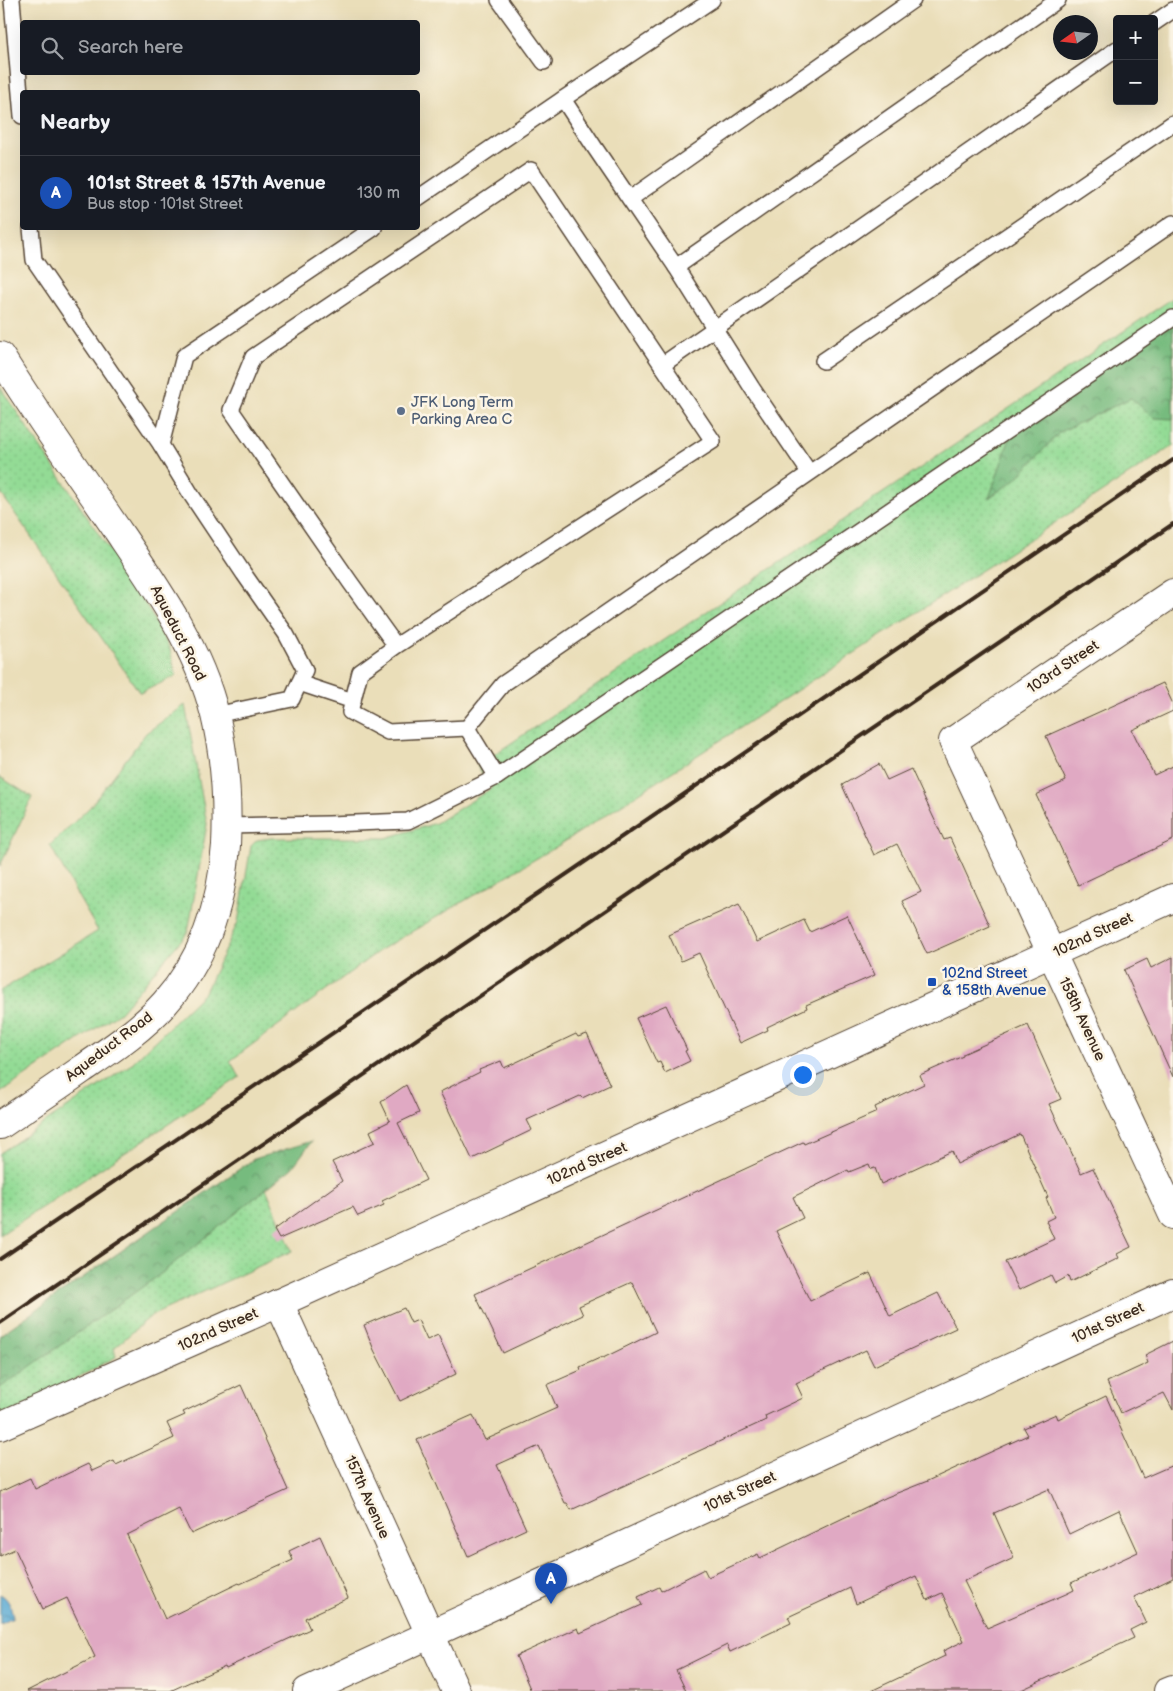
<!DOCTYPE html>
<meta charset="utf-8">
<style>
:root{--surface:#171b24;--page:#20242c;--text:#f1f3f6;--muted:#9ea1a6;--line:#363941;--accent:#c8321e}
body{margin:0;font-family:"Balsamiq Sans",sans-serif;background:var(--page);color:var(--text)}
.controls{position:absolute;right:15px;top:15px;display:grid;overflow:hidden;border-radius:5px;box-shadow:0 5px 20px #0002}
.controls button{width:45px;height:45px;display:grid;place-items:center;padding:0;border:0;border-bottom:1px solid var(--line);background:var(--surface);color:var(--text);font:25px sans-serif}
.compass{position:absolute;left:1053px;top:15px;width:45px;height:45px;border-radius:50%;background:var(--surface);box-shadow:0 5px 20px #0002;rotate:256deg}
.you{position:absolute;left:802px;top:1074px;width:18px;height:18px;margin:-12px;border:4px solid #fff;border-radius:50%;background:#1a73e8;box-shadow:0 0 0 8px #1a73e833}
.badge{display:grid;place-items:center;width:32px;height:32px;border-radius:50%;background:var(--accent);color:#fff;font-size:16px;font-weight:700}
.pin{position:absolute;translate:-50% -41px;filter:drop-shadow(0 1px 2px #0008)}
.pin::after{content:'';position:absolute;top:26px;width:18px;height:15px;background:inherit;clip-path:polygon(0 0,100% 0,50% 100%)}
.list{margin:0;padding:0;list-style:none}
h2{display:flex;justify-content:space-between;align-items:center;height:65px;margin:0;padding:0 20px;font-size:21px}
h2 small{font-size:16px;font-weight:400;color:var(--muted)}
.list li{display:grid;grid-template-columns:32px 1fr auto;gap:15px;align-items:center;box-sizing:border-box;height:75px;padding:0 20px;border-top:1px solid var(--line)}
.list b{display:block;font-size:19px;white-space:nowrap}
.list p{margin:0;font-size:16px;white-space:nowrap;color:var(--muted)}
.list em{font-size:16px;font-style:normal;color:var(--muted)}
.icon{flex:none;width:28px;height:28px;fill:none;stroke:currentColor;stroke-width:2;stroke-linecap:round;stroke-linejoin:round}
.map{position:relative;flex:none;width:1173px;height:1691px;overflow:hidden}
.search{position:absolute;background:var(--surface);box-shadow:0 5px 20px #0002;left:20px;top:20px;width:400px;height:55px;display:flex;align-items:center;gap:12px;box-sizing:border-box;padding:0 18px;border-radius:5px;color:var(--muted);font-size:19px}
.panel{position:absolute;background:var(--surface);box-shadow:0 5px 20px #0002;left:20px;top:90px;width:400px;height:140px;border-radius:5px}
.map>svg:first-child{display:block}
.grass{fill:url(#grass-dots);stroke:#67825a}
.forest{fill:url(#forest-crowns);stroke:#58724e}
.water{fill:url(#water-ripples);stroke:#4a6a79}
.building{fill:#e0a9c3;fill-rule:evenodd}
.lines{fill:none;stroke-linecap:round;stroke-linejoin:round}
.service-casing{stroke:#554535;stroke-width:18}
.minor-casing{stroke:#554535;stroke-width:30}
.service{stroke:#fff;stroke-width:15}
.minor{stroke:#fff;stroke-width:28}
.rail{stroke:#3b2a1e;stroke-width:4}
.service-dot{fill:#5c6f8a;stroke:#fcf5e5;stroke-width:2}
.transit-dot{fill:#1a4fb4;stroke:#fcf5e5;stroke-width:2}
.labels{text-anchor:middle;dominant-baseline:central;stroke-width:5;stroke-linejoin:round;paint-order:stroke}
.service-label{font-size:15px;fill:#4e5e75;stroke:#fcf5e5;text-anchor:start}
.street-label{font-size:15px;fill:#3b2a1e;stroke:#fcf5e5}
.transit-label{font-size:15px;fill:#164399;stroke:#fcf5e5;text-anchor:start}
</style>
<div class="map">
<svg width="1173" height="1691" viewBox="0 0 1173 1691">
<defs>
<pattern id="grass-dots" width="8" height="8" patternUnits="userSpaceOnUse" patternTransform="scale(1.25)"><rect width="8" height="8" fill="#93db95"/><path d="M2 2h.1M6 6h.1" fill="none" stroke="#80bc80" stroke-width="1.8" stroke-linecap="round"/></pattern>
<pattern id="forest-crowns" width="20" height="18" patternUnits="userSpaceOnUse" patternTransform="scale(1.25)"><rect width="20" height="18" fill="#76bb7e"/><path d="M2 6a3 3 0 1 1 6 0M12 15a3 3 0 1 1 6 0" fill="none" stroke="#629867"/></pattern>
<pattern id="water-ripples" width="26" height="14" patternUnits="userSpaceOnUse" patternTransform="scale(1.25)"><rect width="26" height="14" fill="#5aaad4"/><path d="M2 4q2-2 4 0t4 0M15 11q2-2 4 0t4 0" fill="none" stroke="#4c8bab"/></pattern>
</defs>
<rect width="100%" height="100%" fill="#fcf5e5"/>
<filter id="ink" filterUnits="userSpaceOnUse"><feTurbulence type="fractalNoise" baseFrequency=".02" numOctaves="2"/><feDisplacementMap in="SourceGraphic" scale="10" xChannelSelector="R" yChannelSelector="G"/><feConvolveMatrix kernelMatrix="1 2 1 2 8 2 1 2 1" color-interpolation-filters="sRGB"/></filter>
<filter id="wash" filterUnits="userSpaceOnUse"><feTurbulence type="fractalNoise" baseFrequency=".0096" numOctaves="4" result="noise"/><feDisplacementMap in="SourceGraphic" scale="20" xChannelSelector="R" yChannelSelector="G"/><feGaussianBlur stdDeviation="1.12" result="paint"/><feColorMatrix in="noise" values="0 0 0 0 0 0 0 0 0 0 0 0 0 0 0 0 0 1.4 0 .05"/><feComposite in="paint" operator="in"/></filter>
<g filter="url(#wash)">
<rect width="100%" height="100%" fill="#eadeb9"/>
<g class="grass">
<polygon points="1173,298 1173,446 561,844 379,951 230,1061 240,1077 0,1235 0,1153 130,1065 205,992 238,922 251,846 257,840 271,838 386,838 436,823 492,788 477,766"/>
<polygon points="0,387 145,603 170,649 176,676 140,693 0,492"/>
<polygon points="185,705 207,824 188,932 120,1012 0,1093 0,991 98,931 76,893 50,845 90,807 146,733"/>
<polygon points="0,777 32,797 0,866"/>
<polygon points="254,1159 292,1251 151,1316 114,1348 116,1357 0,1419 0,1335"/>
</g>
<g class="forest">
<polygon points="1173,313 1173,419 1154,418 1131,398 1060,432 1016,479 989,498 1010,438"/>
<polygon points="312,1141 292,1168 158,1276 0,1388 0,1335 254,1159"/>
</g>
<path class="water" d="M0,1594C9,1598 12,1609 13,1618L0,1624Z"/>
<g id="blocks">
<g class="building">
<polygon points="1163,683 1173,704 1173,711 1132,730 1154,775 1173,766 1173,840 1078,885 1036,795 1066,781 1046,736"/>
<polygon points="879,764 887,780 911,769 944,840 950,838 990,926 927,954 902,901 921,892 897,844 874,855 842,785"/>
<polygon points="739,904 757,942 804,920 810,932 847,915 875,975 806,1005 807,1008 767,1027 768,1030 740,1043 699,953 681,961 669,935"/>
<polygon points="1173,957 1173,1077 1124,970 1147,959 1151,968"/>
<polygon points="666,1005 687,1050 685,1051 690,1061 665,1073 660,1062 657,1063 636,1018"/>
<polygon points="1028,1025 1061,1099 1049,1104 1081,1173 1093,1168 1131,1247 1117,1254 1119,1258 1070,1282 1068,1276 1055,1283 1051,1275 1019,1290 1005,1262 1054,1239 1046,1221 1054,1217 1046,1198 1048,1197 1020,1134 957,1164 952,1151 881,1184 875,1168 871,1169 869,1164 849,1172 848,1170 793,1197 803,1218 776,1231 810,1301 870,1273 890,1316 938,1293 956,1328 874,1366 866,1350 796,1383 803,1398 765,1416 766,1420 571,1510 567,1503 565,1503 539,1446 497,1465 526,1529 468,1556 417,1440 473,1415 485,1440 557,1408 547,1385 581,1370 580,1367 602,1357 603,1358 656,1332 632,1282 579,1306 583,1315 503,1353 475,1294 803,1142 804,1144 877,1112 875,1107 924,1084 920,1075 963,1056 963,1054"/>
<polygon points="576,1034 578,1037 587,1034 610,1085 582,1098 580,1096 527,1120 532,1130 472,1159 440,1092 480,1072 479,1070 501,1061 504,1068"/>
<polygon points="406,1085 419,1113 398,1123 426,1180 382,1201 384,1205 358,1216 353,1207 279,1239 274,1230 342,1181 332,1162 375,1142 370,1131 390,1121 381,1102"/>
<polygon points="404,1308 411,1323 418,1320 427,1340 438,1335 456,1374 400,1401 374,1350 364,1325"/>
<polygon points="1173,1341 1173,1410 1164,1393 1121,1413 1107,1382 1148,1363 1145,1355"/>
<polygon points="241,1385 288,1490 191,1534 179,1509 127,1535 165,1619 239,1583 240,1584 293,1560 289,1551 320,1536 348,1598 305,1618 310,1629 226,1668 225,1666 170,1691 27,1691 95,1657 67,1598 43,1609 15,1549 0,1556 0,1492 30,1478 35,1489 88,1464 92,1471 114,1461 116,1465 174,1438 167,1423 185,1415 183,1412"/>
<path d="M1106,1396L1143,1478L1173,1465V1578L1134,1597L1146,1622L1130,1630L1134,1638L1019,1691H871L945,1656L943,1651L964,1641L942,1593L927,1600L916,1576L856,1604L850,1588L788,1617L791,1623L730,1652L727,1645L676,1670L686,1691H531L516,1656L578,1628L580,1633L642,1605L638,1597L659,1587L661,1591L704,1569L708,1577L758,1554L760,1558L887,1497L925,1482L1028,1435L1024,1428L1056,1414L1058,1419ZM1049,1489L1069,1534L1119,1510L1138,1552L1071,1583L1074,1590L1066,1594L987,1628L964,1581L1014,1558L994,1513Z"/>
</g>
</g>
</g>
<g filter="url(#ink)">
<use href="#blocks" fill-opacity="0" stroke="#554535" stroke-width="1"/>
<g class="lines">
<g class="service-casing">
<g id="service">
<polyline points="12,0 22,116"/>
<polyline points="499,0 544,62"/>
<polyline points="1154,23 1173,10"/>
<polyline points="563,99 712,0"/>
<polyline points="418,198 563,99 595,148 676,267 752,388 809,472"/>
<polyline points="630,199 913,0"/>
<polyline points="31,228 34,260 161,445"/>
<polyline points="676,267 1058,0"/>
<polyline points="823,361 1173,123"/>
<polyline points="662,365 1117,49"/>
<polyline points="396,646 350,582 231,410 253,357 531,170 713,441 396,646 360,672 350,712 388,732 467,728 503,684 1173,223"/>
<polyline points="299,683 353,701"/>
<polyline points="215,715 292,699 305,670 286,634 244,574 192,496 161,445 184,356 374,228"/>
<polyline points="467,728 497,777"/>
<polyline points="227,826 329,824 408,821 497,777 1173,318"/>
</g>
</g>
<g class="minor-casing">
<g id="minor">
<path d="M0,356C38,417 80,475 120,534C158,590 199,649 215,715C225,757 228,802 226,845C222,903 204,959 165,1003C141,1030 110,1050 81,1070C54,1089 27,1107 0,1125"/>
<polyline points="1173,593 953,741 1173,1215"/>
<polyline points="279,1303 456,1691"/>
<polyline points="0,1426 279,1303 1173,898"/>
<polyline points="307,1691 1173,1293"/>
<polyline points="1168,1691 1173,1689"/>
</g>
</g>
<use href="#service" class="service"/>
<use href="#minor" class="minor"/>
<g class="rail">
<polyline points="0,1259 598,853 1173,460"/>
<polyline points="0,1323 1173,524"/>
</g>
</g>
</g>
<circle class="service-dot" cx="401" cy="411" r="5"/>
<rect class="transit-dot" x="927" y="977" width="10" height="10" rx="2.5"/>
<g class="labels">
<g class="service-label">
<text x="411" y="402">JFK Long Term<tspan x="411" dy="17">Parking Area C</tspan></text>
</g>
<g class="street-label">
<text transform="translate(178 633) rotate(63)">Aqueduct Road</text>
<text transform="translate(1063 667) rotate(-34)">103rd Street</text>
<text transform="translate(1093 935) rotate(-25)">102nd Street</text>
<text transform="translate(1082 1019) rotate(65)">158th Avenue</text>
<text transform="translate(109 1047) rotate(-37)">Aqueduct Road</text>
<text transform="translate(587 1164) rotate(-24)">102nd Street</text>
<text transform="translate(1108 1323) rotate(-25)">101st Street</text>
<text transform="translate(218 1330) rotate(-24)">102nd Street</text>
<text transform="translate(740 1492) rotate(-25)">101st Street</text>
<text transform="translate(367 1497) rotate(66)">157th Avenue</text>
</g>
<g class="transit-label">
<text x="942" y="973">102nd Street<tspan x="942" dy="17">&amp; 158th Avenue</tspan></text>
</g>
</g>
</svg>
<div class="controls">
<button>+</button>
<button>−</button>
</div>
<svg class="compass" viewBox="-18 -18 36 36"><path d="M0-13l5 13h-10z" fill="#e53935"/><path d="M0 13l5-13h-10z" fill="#9ea1a6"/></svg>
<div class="you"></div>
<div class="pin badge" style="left:551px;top:1604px;background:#1a4fb4">A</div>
<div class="search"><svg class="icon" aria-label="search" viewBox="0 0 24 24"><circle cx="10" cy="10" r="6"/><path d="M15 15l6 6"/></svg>Search here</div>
<section class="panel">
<h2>Nearby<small></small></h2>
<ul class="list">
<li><span class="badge" style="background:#1a4fb4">A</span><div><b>101st Street &amp; 157th Avenue</b><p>Bus stop · 101st Street</p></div><em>130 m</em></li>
</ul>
</section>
</div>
